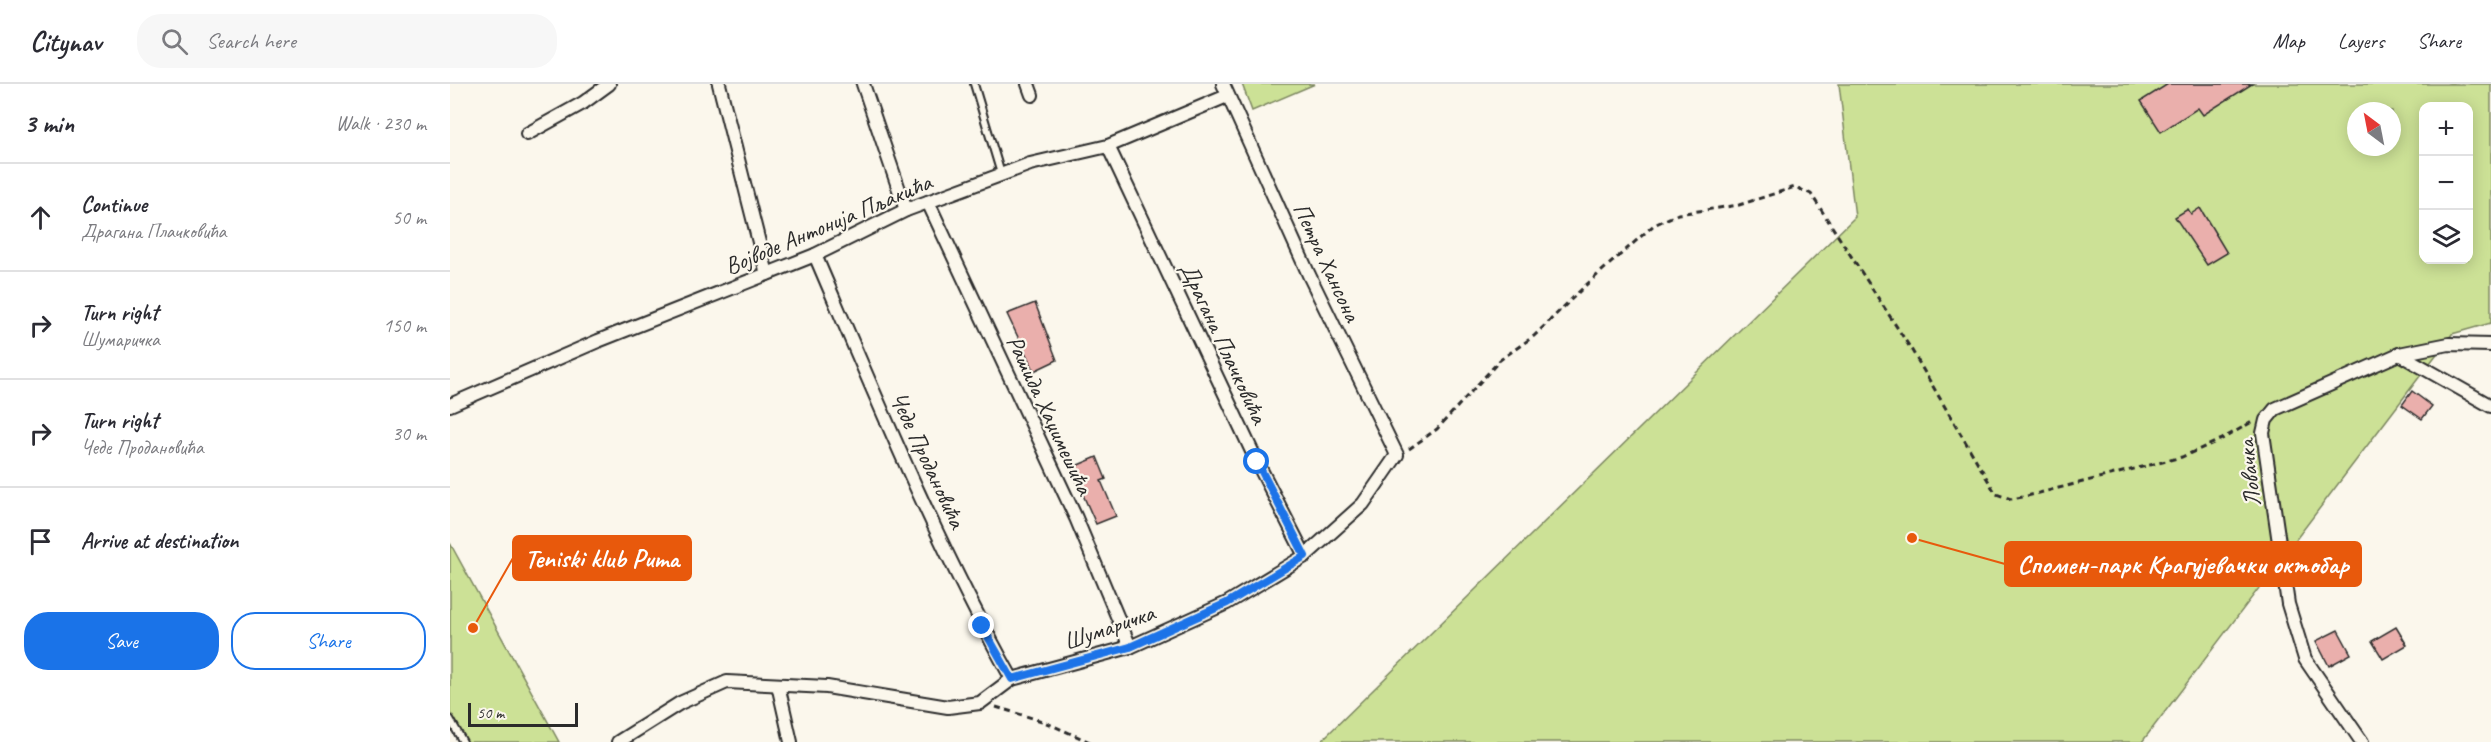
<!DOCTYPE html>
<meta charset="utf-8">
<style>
:root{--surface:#fff;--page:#f7f7f7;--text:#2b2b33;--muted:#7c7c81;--line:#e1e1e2;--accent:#1a73e8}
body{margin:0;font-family:Caveat,sans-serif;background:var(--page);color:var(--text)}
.controls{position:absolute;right:18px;top:18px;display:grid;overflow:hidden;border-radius:12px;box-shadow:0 3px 15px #0003}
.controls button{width:54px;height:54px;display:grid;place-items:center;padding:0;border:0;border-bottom:2px solid var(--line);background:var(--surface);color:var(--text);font:30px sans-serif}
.compass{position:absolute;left:1897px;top:18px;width:54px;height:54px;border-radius:50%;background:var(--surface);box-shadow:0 3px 15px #0003;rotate:328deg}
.scale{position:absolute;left:18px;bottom:15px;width:110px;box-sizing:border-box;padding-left:6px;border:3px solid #2b2b2b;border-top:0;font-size:16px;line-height:21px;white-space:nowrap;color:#2b2b2b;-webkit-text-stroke:4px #fbf7ec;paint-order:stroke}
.stop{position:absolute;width:18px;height:18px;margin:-14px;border:4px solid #1a73e8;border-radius:50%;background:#fff}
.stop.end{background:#1a73e8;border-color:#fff;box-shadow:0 2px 6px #0008}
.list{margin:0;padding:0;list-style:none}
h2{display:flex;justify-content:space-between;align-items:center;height:78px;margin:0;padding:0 24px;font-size:26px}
h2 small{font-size:20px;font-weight:400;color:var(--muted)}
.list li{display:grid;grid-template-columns:39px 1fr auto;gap:18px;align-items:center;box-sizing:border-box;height:108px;padding:0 24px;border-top:2px solid var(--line)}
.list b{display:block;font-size:22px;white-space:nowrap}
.list p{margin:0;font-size:20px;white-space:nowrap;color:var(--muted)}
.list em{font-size:20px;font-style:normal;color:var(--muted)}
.actions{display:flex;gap:12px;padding:18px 24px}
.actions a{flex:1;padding:14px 0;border:2px solid var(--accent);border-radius:24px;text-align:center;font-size:21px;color:var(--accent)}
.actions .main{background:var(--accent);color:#fff}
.icon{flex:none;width:33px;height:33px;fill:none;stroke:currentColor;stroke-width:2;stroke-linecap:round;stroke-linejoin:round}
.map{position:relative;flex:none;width:2041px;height:658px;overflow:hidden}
header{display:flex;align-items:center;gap:36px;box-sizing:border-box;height:84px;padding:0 30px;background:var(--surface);border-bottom:2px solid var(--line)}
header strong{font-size:28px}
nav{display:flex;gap:33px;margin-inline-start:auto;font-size:21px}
.search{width:420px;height:54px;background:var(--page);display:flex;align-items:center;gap:15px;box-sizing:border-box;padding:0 21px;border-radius:24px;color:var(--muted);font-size:22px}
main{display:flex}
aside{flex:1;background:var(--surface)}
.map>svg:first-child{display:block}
.green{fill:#cce196;stroke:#7c8660;stroke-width:1.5;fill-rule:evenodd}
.building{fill:#eaafac;stroke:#2b2b2b;stroke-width:1.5}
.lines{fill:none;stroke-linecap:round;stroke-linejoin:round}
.service-casing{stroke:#2b2b2b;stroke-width:10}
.minor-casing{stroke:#2b2b2b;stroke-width:16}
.path{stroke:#2b2b2b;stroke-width:3;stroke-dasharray:6 4.5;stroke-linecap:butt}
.service{stroke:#fbf7ec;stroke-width:6}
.minor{stroke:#fbf7ec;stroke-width:12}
.route{stroke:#1a73e8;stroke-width:8}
.labels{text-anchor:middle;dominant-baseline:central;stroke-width:4.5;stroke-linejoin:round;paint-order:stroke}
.street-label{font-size:24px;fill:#2b2b2b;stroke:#fbf7ec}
.leader{fill:none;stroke:#e8590c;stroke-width:2}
.callout-dot{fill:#e8590c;stroke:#fbf7ec;stroke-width:2}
.callout{fill:#e8590c;stroke:#e8590c;stroke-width:2}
.callout-label{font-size:26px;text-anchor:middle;font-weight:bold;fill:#fff}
</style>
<header>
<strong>Citynav</strong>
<div class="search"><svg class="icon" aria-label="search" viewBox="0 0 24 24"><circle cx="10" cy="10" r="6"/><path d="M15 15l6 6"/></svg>Search here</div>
<nav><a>Map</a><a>Layers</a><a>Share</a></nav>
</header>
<main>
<aside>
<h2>3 min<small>Walk · 230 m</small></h2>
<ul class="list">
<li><svg class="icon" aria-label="ahead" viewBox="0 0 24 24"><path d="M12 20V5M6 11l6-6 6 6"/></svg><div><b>Continue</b><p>Драгана Плачковића</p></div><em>50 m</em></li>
<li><svg class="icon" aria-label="right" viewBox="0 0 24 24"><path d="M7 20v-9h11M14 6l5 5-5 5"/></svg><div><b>Turn right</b><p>Шумаричка</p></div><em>150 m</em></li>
<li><svg class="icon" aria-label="right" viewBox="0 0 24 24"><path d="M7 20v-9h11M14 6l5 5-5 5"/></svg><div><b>Turn right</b><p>Чеде Продановића</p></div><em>30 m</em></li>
<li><svg class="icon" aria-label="arrive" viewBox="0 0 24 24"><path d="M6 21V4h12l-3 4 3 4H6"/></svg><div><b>Arrive at destination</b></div></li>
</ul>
<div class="actions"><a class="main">Save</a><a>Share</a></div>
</aside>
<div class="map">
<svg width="2041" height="658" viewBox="0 0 2041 658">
<rect width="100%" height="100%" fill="#fbf7ec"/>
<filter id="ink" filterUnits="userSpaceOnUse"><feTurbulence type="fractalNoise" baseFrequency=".0167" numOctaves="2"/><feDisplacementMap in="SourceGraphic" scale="12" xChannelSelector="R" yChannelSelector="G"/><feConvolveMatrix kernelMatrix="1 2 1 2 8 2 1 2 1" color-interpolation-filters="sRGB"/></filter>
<g filter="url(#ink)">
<g class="green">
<polygon points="792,0 865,0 802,27"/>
<path d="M1389,0H2041V239L2002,250L1692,658H870L1405,133ZM1974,22H2018V176H1974ZM1906,27H1942V63H1906Z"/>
<polygon points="0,459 109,658 16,658 0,629"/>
</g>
<g class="building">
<polygon points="1718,0 1802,0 1753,31 1748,24 1711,48 1691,17"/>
<polygon points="1750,124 1777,169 1757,181 1725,133 1738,125 1741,130"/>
<polygon points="585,219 607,276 584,287 557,230"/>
<polygon points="1962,307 1982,322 1972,335 1952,321"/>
<polygon points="647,373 656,395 651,397 666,432 646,440 621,384"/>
<polygon points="1946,543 1957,561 1933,575 1922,557"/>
<polygon points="1888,546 1901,570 1879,582 1866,557"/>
</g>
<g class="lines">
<g class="service-casing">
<g id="service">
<polyline points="524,0 551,90"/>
<polyline points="0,635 13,658"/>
</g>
</g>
<g class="minor-casing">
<g id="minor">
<polyline points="269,0 317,190"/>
<polyline points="413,0 456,126"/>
<polyline points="578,0 582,11"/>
<polyline points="77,50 133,19 159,0"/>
<polyline points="658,62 807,378 855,472"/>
<polyline points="478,118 626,434 680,563"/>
<path d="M365,171C426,313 486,459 562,595"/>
<polyline points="1949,270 2041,322"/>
<polyline points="0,321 148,257 365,171 456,126 580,80 658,62 777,12"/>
<polyline points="328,601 341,658"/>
<polyline points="168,658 230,619 277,598 377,603 498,623 530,619 562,595 680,563 777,519 855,472 913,420 947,371 859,191 773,0"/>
<polyline points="1912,658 1855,575 1838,520 1813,349 1816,336 1825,325 1949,270 1999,260 2041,261"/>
</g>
</g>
<g class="path">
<polyline points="959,365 987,345 1050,276 1084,252 1136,201 1204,141 1228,130 1289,121 1345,103 1361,110 1461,265 1546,410 1561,415 1573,413 1732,373 1772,355 1802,338"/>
<polyline points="546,623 592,637 640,658"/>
</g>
<use href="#service" class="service"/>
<use href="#minor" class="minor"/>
</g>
</g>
<g class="lines" filter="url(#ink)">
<polyline class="route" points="532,542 562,595 680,563 777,519 855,472 807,378"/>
</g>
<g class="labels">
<g class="street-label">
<text transform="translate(378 140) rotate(-23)">Војводе Антонија Пљакића</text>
<text transform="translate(877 178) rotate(65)">Петра Хансона</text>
<text transform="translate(774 259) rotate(65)">Драгана Плачковића</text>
<text transform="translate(600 331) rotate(65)">Рашида Хаџимешића</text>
<text transform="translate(478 376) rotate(65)">Чеде Продановића</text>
<text transform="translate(1799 389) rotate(-96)">Ловачка</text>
<text transform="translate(659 543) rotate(-19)">Шумаричка</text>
</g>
</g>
<path class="leader" d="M23 544L63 474M1462 454L1555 480"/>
<g class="callout-dot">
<circle cx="23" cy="544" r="6"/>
<circle cx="1462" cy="454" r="6"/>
</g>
<g class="callout">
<rect x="63" y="452" width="178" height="44" rx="6"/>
<rect x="1555" y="458" width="356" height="44" rx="6"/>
</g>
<g class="callout-label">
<text x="152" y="483">Teniski klub Puma</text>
<text x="1733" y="489">Спомен-парк Крагујевачки октобар</text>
</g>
</svg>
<div class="controls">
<button>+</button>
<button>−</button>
<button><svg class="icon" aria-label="layers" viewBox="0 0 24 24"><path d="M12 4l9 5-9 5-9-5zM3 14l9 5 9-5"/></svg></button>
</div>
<svg class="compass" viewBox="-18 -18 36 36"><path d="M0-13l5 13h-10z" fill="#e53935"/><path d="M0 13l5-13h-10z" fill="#7c7c81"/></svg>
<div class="scale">50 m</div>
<div class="stop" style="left:807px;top:378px"></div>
<div class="stop end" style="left:532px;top:542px"></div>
</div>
</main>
